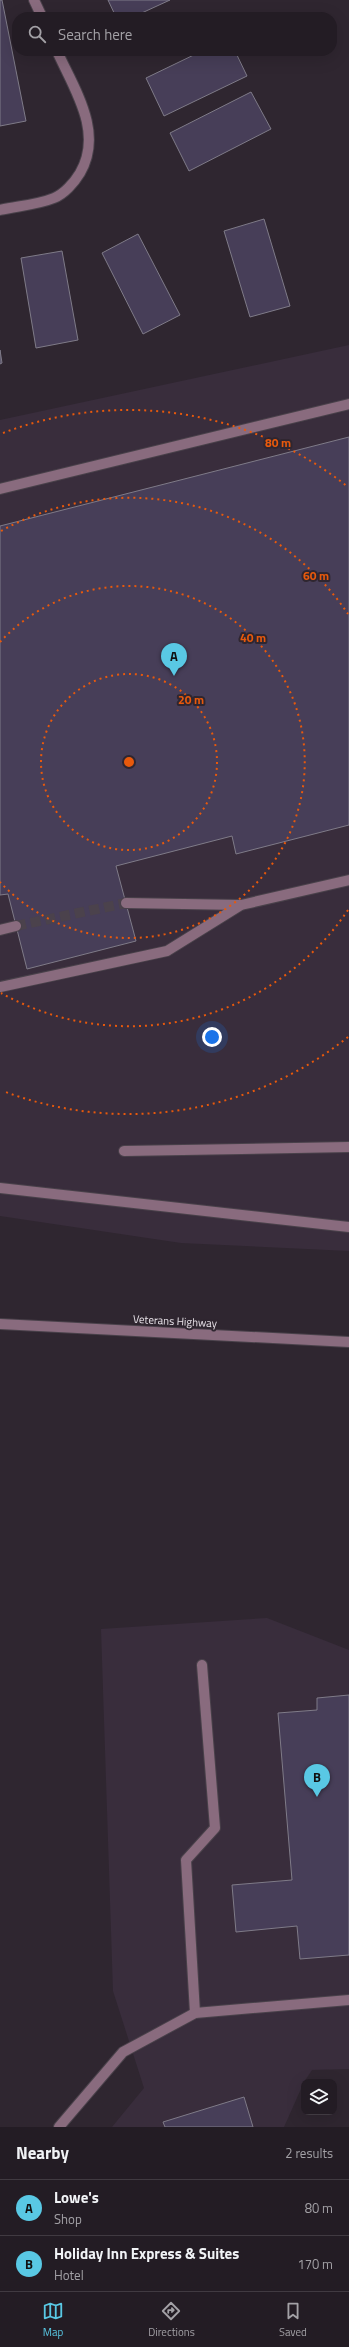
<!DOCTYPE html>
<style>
:root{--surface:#231c24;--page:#2f2931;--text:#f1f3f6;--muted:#a3a1a6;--line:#403a41;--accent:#59c8e4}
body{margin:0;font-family:"Titillium Web",sans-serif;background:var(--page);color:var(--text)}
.controls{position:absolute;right:12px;bottom:12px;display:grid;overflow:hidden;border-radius:8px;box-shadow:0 4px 16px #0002}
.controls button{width:36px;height:36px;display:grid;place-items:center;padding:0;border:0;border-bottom:1px solid var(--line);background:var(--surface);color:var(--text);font:20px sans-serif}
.you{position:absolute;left:212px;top:1037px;width:14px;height:14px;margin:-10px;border:3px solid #fff;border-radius:50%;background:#1a73e8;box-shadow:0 0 0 6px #1a73e833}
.badge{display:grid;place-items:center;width:26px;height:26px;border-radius:50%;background:var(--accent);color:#111;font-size:13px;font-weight:700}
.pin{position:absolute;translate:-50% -33px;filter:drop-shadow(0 1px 2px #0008)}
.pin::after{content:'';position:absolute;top:21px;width:14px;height:12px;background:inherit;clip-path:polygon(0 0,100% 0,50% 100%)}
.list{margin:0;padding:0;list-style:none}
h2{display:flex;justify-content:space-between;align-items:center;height:52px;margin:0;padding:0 16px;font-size:17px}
h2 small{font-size:13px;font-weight:400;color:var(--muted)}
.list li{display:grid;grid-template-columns:26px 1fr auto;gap:12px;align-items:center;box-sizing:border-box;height:56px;padding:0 16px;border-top:1px solid var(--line)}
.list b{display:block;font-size:15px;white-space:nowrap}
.list p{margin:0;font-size:13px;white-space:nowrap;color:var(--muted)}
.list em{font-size:13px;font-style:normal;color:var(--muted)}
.icon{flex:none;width:22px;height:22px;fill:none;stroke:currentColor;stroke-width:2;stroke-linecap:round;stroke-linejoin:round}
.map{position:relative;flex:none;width:349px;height:2127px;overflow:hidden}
.search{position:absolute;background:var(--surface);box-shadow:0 4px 16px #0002;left:12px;right:12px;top:12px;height:44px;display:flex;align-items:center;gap:10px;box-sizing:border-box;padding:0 14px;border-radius:16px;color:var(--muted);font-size:15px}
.sheet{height:164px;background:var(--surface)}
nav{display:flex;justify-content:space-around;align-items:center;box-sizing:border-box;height:56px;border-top:1px solid var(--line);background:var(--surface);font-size:11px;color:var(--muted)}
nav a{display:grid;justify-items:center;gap:2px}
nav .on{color:var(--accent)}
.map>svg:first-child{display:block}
.built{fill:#392d3c}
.building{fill:#473e58;stroke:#7f7b88}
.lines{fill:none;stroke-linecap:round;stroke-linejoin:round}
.minor-tunnel{stroke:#4b424c;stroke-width:10;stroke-dasharray:10 5;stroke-linecap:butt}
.minor-casing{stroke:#49414a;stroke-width:12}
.minor{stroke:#896b7e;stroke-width:10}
.ring{fill:none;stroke:#e8590c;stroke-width:2;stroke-dasharray:2 4}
.labels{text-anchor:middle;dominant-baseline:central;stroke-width:4;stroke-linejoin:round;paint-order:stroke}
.street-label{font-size:11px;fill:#e9e4ea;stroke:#2f2630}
.centre{fill:#e8590c;stroke:#2f2630;stroke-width:2}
.ring-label{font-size:12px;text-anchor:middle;font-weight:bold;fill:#e8590c;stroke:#2f2630;stroke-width:4;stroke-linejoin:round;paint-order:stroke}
</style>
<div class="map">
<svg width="349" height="2127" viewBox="0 0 349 2127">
<rect width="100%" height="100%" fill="#2f2630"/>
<g class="built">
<polygon points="349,345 349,1251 181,1243 0,1216 0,420"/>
<polygon points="267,1618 349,1650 349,2069 312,2070 304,2082 284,2127 112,2127 144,2088 113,1991 101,1629"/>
</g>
<g class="building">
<polygon points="0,0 2,0 26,121 0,126"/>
<polygon points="108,0 170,0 133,17 116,17"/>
<polygon points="202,51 235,51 247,76 164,116 146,78"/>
<polygon points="251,92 271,129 189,171 170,133"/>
<polygon points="264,219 290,306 250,317 224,231"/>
<polygon points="138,234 180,315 143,334 102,253"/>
<polygon points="62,251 78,340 36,348 21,258"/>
<polygon points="0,350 2,363 0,364"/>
<polygon points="349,437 349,825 236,854 232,836 116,866 136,941 27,969 8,894 0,895 0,526"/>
<polygon points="349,1695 349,1955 300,1959 297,1926 236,1932 232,1885 292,1880 278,1713 317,1710 317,1698"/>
<polygon points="244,2097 253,2127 165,2127 163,2122"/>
</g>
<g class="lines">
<polyline class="minor-tunnel" points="16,926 126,903"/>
<g class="minor-casing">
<g id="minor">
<polyline points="34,0 42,17"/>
<path d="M0,210C17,206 37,205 54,198C64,194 74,183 80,173C104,132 74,89 57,51"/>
<polyline points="0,489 349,404"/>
<polyline points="126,903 241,905"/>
<polyline points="0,930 16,926"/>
<polyline points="0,987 167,951 241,905 349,880"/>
<polyline points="124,1151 349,1147"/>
<polyline points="0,1188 349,1227"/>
<polyline points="0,1324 349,1342"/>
<polyline points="195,2013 186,1860 215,1828 202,1665"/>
<polyline points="59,2127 123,2052 195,2013 349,2000"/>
</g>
</g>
<use href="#minor" class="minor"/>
</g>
<g class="ring">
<circle cx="129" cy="762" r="88"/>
<path d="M0 642A176 176 0 1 1 0 882"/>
<path d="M348 910A264 264 0 0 1 1 993M1 531A264 264 0 0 1 348 614"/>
<path d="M348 1037A352 352 0 0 1 3 1091M3 433A352 352 0 0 1 348 487"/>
</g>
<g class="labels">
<g class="street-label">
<text transform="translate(175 1321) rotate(3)">Veterans Highway</text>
</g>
</g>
<circle cx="129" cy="762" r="6" class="centre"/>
<g class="ring-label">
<text x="278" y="447">80 m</text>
<text x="316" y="580">60 m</text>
<text x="253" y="642">40 m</text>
<text x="191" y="704">20 m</text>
</g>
</svg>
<div class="controls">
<button><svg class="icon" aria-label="layers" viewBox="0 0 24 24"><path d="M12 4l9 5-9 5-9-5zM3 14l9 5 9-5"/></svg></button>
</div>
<div class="you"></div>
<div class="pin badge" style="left:174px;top:676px">A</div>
<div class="pin badge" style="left:317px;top:1797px">B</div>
<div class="search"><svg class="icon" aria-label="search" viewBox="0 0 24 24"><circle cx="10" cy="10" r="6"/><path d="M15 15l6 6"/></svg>Search here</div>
</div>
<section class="sheet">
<h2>Nearby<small>2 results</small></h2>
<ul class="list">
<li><span class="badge">A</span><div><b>Lowe's</b><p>Shop</p></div><em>80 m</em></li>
<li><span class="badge">B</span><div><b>Holiday Inn Express &amp; Suites</b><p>Hotel</p></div><em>170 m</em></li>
</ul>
</section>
<nav>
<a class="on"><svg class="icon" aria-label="map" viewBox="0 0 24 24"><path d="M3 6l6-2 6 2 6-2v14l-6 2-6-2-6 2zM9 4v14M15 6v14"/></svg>Map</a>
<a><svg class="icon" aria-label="directions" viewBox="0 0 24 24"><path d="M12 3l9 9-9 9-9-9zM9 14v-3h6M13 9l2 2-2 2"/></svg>Directions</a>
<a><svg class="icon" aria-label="saved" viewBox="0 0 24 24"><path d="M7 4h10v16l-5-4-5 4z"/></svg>Saved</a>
</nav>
